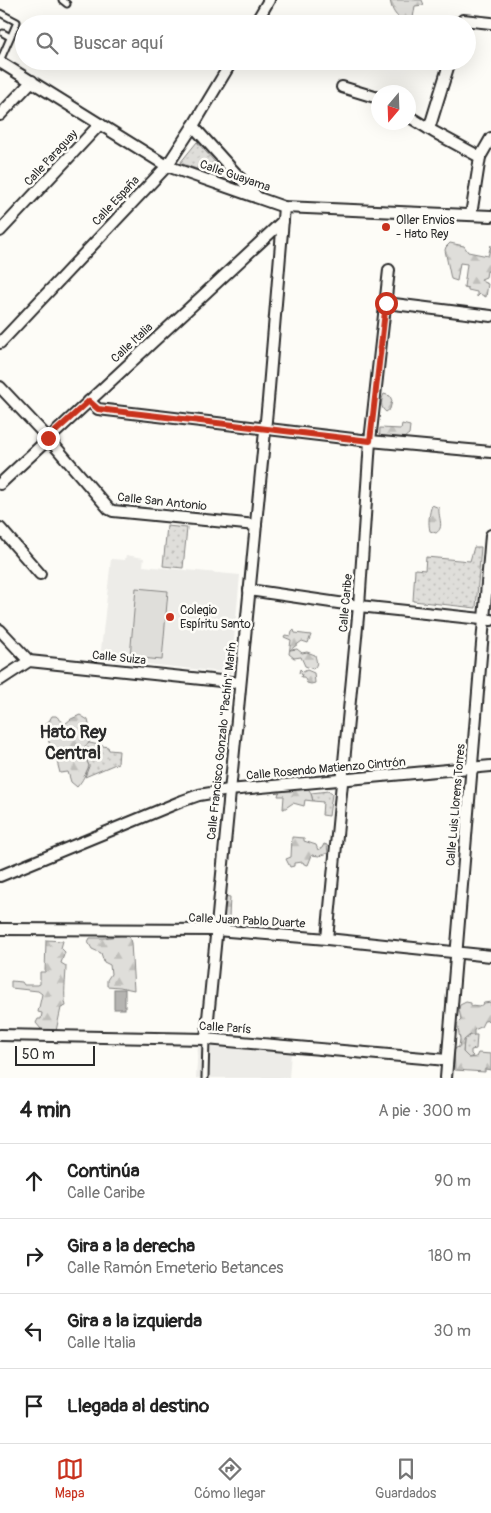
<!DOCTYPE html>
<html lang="es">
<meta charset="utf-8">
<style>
:root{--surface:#fff;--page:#f2f2f2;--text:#222;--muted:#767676;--line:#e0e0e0;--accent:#c8321e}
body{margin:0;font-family:Pangolin,sans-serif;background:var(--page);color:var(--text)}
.compass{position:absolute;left:371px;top:85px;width:45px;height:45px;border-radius:50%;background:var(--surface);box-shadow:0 5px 20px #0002;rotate:199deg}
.scale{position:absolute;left:15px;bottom:12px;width:80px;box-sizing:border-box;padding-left:5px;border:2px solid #2b2b2b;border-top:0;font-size:14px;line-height:18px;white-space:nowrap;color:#2b2b2b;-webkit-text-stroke:4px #fdfcf7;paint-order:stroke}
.stop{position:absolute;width:15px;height:15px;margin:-11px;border:4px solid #c8321e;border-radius:50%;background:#fff}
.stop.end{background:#c8321e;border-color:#fff;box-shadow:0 1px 5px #0008}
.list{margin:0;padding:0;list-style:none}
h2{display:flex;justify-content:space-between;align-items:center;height:65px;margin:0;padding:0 20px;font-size:21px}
h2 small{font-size:16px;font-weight:400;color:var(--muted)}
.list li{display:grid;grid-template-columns:32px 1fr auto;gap:15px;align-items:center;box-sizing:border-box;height:75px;padding:0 20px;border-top:1px solid var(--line)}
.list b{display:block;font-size:19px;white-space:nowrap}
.list p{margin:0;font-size:16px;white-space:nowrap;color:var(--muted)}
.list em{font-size:16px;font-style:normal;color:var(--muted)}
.icon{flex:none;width:28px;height:28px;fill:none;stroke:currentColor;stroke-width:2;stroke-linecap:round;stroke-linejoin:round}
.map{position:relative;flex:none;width:491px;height:1078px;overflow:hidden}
.search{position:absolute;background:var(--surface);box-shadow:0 5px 20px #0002;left:15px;right:15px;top:15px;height:55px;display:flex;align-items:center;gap:12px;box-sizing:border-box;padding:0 18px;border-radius:28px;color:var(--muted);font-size:19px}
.sheet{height:365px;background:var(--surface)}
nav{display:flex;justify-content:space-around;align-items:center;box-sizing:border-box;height:70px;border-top:1px solid var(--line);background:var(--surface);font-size:14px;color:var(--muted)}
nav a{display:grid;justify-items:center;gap:2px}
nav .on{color:var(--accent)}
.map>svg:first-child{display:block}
.built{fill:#edece8}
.grass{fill:url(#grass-dots);stroke:#858482}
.forest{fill:url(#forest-firs);stroke:#858482}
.park{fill:#dfdeda;stroke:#858482}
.water{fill:#b5b4b1;stroke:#7e7d7b}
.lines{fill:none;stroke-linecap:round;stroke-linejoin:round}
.lane-casing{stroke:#2b2b2b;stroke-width:9}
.street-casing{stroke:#2b2b2b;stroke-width:14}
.lane{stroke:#fdfcf7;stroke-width:5}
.street{stroke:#fdfcf7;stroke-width:10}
.route{stroke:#c8321e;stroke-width:6}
.poi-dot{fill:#c8321e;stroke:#fdfcf7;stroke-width:2}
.labels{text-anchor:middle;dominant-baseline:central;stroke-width:5;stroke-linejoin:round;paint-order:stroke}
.street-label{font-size:12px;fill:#2b2b2b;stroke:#fdfcf7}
.poi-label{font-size:12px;fill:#2b2b2b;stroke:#fdfcf7;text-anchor:start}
.district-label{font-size:18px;font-weight:bold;fill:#2b2b2b;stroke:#fdfcf7}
</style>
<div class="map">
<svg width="491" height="1078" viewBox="0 0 491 1078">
<defs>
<pattern id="grass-dots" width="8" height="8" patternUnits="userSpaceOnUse" patternTransform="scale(1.25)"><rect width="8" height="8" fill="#dfdeda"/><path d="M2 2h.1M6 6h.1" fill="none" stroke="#c0bfbb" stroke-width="1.8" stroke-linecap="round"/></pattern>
<pattern id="forest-firs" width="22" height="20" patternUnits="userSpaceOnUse" patternTransform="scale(1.25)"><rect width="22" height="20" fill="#dfdeda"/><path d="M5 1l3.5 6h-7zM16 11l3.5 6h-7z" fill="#c0bfbb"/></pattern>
</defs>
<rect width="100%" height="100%" fill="#fdfcf7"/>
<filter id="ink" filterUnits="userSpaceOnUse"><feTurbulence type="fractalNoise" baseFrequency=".02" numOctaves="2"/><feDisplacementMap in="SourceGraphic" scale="10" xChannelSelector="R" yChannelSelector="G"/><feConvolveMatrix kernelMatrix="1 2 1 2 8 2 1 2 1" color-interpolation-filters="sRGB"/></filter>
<g filter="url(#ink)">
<g class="built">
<polygon points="126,555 144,558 143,566 240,575 231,673 100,659 111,559 125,560"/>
<polygon points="198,1046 291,1053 289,1078 196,1078"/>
</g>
<g class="grass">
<polygon points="197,142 233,182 180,163"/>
<polygon points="167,526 187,528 183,568 163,566"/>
<polygon points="474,547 481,547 476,608 413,601 415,569 425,570 426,557 470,561"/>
<polygon points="85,742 108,747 109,750 119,751 118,763 85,777 89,766 84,754"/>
<polygon points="328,791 332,794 329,816 322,815 323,802 313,801 311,793"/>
<polygon points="470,1035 477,1035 476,1049 471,1050 471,1054 473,1056 469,1058 463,1053 464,1040"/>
</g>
<g class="forest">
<path d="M390,0H422L424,5L415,6L413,18L405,22C395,16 392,11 390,0Z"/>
<polygon points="450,243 464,246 468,252 488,256 491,245 491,272 487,271 486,277 481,279 483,282 488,284 486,297 480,294 477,297 477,292 468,290 468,288 464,287 467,264 460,263 457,281 451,279 445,250 446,247"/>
<path d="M384,394L390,396L392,401L390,409L386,412C380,408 381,400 384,394Z"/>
<path d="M402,424L410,426L409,434C399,441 392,453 379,446L380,428L401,429Z"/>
<path d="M432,505L439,508C438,518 445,527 436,533L430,531C428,523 429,513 432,505Z"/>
<path d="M294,630L295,633L311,635L308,643L302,641L290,650L297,649L302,653L307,652L315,655C316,661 319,664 313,669L305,666L301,657L294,658L289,654L291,640L284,637L285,635L291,636L292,632Z"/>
<polygon points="300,669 303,672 307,670 314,673 315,683 311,684 307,683 304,677 301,677 302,674 299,673"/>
<path d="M80,715L88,720L91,733L89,743L83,748V752L89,766C84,776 84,779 77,787L71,782L68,772L60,773L54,750L51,751L45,724L49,721L52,716H56L65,724L71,719Z"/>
<path d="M293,786L299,790L304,787C311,788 311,795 313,801L305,800L304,806L293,803L284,809H283L284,796H278L280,789Z"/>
<polygon points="292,837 304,838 304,841 316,845 318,850 322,848 324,844 327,845 328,853 319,856 312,855 308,865 304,864 303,862 294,863 294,866 290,867 286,859 291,857"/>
<polygon points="225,896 230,897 229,917 239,920 238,926 236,928 228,925 226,926 223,922"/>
<polygon points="124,935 129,936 131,943 134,990 120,987 107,986 107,980 111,974 110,965 104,962 101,953 92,949 88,942 90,938 104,938"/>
<path d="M46,940L63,941L61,948L65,952L61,963L66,966C66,979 63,994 66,1006L61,1008L56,1031L41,1029L36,1023L38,1019H41L42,1013L38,1012L42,994L38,991L11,988V981L22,982L24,985H38L40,984V972H45Z"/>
<polygon points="466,1002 471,1003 471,1006 479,1007 484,1003 491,1002 491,1020 484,1021 481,1027 474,1030 474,1035 470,1035 464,1040 463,1052 469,1058 476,1057 478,1053 491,1054 491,1070 485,1069 485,1072 455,1070 454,1051 456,1048 459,1047 460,1039 457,1024 461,1020 459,1009 460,1005"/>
</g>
<polygon class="park" points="136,588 168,591 162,660 130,657"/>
<rect class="water" x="114" y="989" width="11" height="20"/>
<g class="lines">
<g class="lane-casing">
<g id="lane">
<polyline points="62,0 67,4"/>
<polyline points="0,13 17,22 0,61"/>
<polyline points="3,33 10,37"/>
<polyline points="205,1078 206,1039"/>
</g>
</g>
<g class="street-casing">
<g id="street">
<polyline points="255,24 269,0"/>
<polyline points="462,24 463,20 491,23"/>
<polyline points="0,62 167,166 284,207 491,216"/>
<polyline points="342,87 378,98"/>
<polyline points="0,115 32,81"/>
<polyline points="408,116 434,132 480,157"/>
<polyline points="193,126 257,197"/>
<polyline points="429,129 450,61"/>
<polyline points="471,215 480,157 491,138"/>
<polyline points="0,231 100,124"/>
<polyline points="386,303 491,316"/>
<polyline points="0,343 167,166 193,126 232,61"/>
<polyline points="0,387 48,438 109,509 113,511 256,525"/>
<polyline points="89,401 98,409 370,441 491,452"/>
<polyline points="0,484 283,221"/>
<polyline points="0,528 40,574"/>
<polyline points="249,590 359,606 491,620"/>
<polyline points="0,630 29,661"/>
<polyline points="0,680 29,661 240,683"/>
<polyline points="0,876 182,801 199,795 229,790 491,766"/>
<polyline points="0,929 216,930 327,939 491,956"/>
<polyline points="327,939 359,606 370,441 389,270"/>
<polyline points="0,1035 206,1039 447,1060"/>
<polyline points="206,1039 268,400 284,207"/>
<polyline points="446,1078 491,535"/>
</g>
</g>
<use href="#lane" class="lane"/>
<use href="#street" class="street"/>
</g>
</g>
<g class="lines" filter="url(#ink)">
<polyline class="route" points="48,438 89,401 98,409 370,441 386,303"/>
</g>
<g class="poi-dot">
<circle cx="386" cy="227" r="5"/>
<circle cx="170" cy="617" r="5"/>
</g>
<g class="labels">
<g class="street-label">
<text transform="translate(51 158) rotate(-47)">Calle Paraguay</text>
<text transform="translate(235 176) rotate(19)">Calle Guayama</text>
<text transform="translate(116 201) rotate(-47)">Calle España</text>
<text transform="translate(132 343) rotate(-43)">Calle Italia</text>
<text transform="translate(162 502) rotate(6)">Calle San Antonio</text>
<text transform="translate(346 603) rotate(-85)">Calle Caribe</text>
<text transform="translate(119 658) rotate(6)">Calle Suiza</text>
<text transform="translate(222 741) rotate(-84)">Calle Francisco Gonzalo "Pachín" Marín</text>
<text transform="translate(326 769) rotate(-5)">Calle Rosendo Matienzo Cintrón</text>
<text transform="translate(456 805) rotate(-85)">Calle Luis Llorens Torres</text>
<text transform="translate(247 921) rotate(3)">Calle Juan Pablo Duarte</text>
<text transform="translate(225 1028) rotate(4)">Calle París</text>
</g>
<g class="poi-label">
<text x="396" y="220">Oller Envios<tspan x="396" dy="14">- Hato Rey</tspan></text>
<text x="180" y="610">Colegio<tspan x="180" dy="14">Espíritu Santo</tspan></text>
</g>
<g class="district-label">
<text x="73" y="732">Hato Rey<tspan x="73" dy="21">Central</tspan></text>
</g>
</g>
</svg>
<svg class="compass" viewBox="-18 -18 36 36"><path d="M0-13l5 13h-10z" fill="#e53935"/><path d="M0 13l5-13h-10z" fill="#767676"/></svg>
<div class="scale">50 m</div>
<div class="stop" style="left:386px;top:303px"></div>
<div class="stop end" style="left:48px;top:438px"></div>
<div class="search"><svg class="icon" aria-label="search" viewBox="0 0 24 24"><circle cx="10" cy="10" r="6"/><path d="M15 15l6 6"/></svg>Buscar aquí</div>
</div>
<section class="sheet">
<h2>4 min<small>A pie · 300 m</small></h2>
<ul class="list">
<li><svg class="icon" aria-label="ahead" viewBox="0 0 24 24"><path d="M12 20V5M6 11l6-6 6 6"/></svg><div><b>Continúa</b><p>Calle Caribe</p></div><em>90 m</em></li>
<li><svg class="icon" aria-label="right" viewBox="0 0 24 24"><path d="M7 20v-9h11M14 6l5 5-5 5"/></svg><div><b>Gira a la derecha</b><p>Calle Ramón Emeterio Betances</p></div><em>180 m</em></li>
<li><svg class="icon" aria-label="left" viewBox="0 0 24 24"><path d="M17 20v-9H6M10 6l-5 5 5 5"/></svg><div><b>Gira a la izquierda</b><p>Calle Italia</p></div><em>30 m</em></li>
<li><svg class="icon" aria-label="arrive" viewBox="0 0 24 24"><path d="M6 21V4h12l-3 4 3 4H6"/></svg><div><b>Llegada al destino</b></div></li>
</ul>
</section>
<nav>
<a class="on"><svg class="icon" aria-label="map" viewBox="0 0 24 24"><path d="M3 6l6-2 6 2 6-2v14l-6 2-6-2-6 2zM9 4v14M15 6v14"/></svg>Mapa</a>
<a><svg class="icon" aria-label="directions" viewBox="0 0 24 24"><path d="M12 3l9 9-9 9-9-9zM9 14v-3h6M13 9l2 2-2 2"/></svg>Cómo llegar</a>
<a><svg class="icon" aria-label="saved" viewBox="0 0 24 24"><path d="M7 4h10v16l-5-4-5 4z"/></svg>Guardados</a>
</nav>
